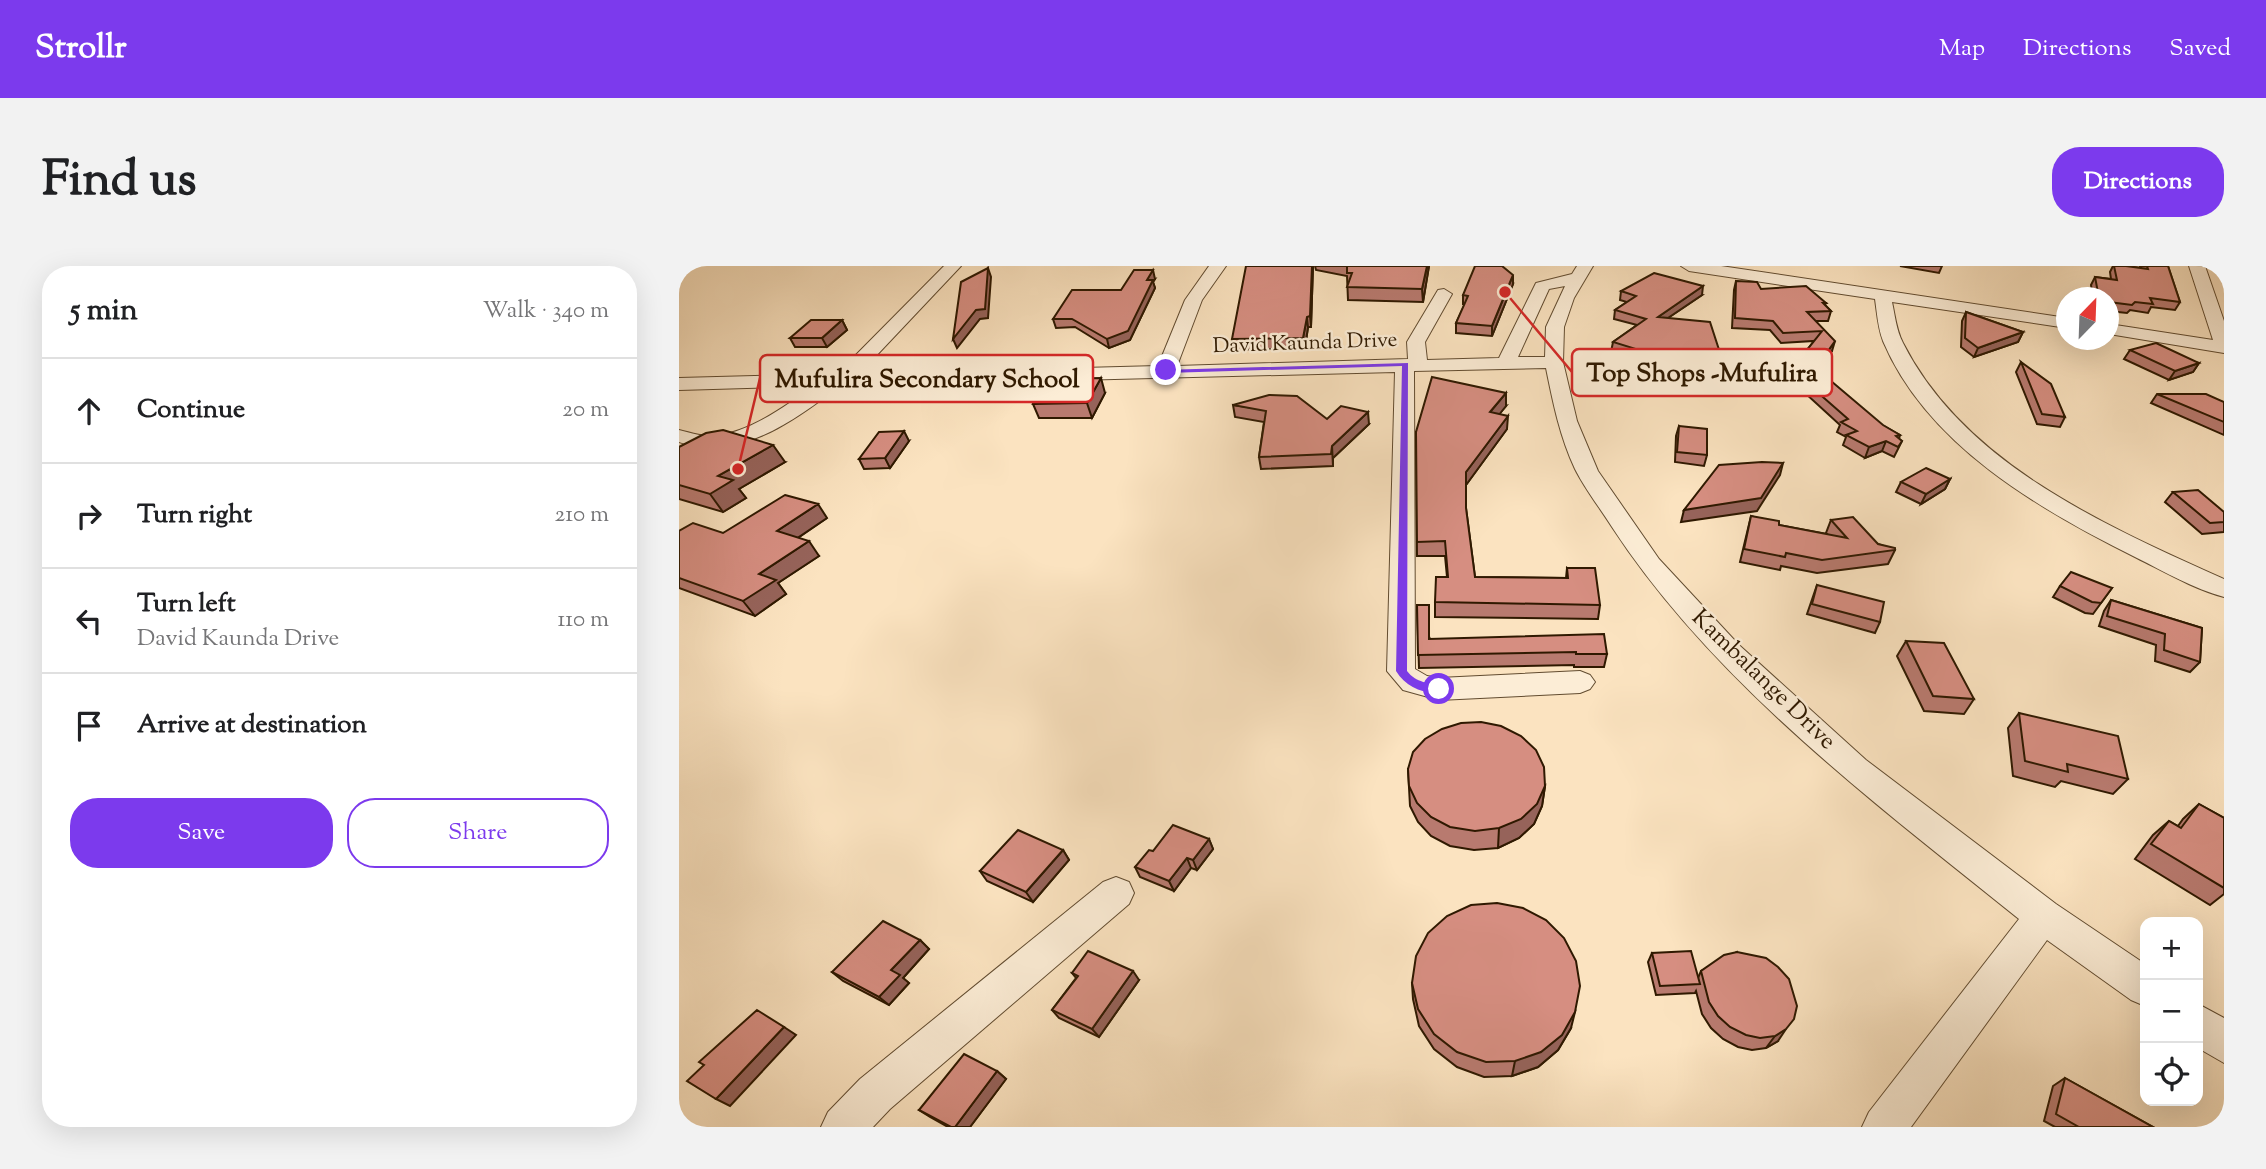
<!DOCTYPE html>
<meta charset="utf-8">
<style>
:root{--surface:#fff;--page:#f2f2f2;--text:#202124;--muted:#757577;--line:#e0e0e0;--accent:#7c3aed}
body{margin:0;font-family:"Sorts Mill Goudy",serif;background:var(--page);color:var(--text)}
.controls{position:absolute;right:21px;bottom:21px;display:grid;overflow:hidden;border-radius:14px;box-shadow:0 7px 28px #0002}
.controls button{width:63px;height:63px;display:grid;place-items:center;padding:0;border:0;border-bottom:2px solid var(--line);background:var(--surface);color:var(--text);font:35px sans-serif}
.compass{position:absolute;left:1377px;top:21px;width:63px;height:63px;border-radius:50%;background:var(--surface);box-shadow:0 7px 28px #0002;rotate:23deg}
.stop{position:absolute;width:21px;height:21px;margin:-16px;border:5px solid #7c3aed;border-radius:50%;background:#fff}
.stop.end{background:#7c3aed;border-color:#fff;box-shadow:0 2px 7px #0008}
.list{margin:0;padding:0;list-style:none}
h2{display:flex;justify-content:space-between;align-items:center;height:91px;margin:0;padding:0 28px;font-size:30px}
h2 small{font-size:23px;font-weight:400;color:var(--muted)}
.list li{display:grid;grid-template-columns:46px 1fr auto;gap:21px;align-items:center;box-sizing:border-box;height:105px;padding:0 28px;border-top:2px solid var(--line)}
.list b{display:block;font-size:26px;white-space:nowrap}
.list p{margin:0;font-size:23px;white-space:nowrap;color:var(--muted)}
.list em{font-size:23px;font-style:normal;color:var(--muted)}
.actions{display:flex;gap:14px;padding:21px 28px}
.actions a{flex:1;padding:16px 0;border:2px solid var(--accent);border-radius:28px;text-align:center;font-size:24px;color:var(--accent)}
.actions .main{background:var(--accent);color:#fff}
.icon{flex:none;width:38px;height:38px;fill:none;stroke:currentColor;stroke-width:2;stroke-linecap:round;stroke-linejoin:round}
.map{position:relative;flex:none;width:1545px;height:861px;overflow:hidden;border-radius:28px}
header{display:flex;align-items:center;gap:42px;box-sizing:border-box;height:98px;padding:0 35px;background:var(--accent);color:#fff}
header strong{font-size:33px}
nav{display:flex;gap:38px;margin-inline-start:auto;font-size:24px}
.intro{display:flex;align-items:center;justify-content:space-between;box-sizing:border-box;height:168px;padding:0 42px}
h1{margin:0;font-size:49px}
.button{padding:18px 32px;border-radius:28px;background:var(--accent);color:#fff;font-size:24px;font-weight:700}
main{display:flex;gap:42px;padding:0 42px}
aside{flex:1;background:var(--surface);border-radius:28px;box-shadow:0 7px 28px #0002}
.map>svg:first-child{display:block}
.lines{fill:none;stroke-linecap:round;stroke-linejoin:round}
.minor-casing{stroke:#624c30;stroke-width:2}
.minor{fill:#fcedd6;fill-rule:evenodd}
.wall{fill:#b87a6f;stroke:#2f1900;stroke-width:2}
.shaded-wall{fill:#96635a;stroke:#2f1900;stroke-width:2}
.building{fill:#d68e81;stroke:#2f1900;stroke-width:2}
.route{fill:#7c3aed}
.labels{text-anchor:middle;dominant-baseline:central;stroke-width:5;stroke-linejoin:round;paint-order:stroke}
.far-street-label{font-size:21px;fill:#2f1900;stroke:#fcedd6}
.street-label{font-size:24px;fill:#2f1900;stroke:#fcedd6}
.leader{fill:none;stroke:#d62828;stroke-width:2.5}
.callout-dot{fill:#d62828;stroke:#fcedd6;stroke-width:2.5}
.callout{fill:#fcedd6;stroke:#d62828;stroke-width:2.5}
.callout-label{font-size:26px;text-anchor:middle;font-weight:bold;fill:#2f1900}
</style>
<header>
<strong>Strollr</strong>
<nav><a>Map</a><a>Directions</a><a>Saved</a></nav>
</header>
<div class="intro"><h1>Find us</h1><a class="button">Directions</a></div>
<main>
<aside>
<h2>5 min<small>Walk · 340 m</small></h2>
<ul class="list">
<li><svg class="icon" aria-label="ahead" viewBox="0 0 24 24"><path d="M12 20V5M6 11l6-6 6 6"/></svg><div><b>Continue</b></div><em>20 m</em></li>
<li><svg class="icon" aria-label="right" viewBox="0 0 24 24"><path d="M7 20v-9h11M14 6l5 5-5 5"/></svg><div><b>Turn right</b></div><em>210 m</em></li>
<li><svg class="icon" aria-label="left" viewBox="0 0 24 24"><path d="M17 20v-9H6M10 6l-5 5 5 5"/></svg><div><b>Turn left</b><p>David Kaunda Drive</p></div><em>110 m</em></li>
<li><svg class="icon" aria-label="arrive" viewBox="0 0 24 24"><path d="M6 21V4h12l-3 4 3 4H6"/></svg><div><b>Arrive at destination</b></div></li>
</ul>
<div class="actions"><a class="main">Save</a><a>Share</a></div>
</aside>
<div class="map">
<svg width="1545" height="861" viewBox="0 0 1545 861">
<rect width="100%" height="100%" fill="#fbe3c0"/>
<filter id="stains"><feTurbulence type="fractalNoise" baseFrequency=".00286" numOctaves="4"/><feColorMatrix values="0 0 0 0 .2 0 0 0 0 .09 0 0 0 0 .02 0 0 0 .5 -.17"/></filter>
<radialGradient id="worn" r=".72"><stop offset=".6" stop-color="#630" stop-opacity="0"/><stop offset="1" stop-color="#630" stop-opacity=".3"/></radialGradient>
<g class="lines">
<g class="minor-casing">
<g id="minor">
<path d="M265,0H282L180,108L479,100L506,34L530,0H547L523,34L498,100L729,93L728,76L759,24L765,23L773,28L746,76L748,94L820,92L857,17L893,8L898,0H914L895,32L885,61L884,96L898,155L919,205L980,293L1060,379L1187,494L1377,638L1466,698V740L1452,734L1368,674L1232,861H1183L1190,846L1340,653C1196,537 1035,417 933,261C921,242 906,223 896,203C881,171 874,137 867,102L735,105L736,403L748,410L760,412L901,405L911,409L916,416L911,423L901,427L760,434L724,424L708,405L716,106L160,120C125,148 75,184 27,182C18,182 9,179 0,176V164C9,166 18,169 27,170C65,171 105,141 135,120L0,124V112L158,108ZM886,20L867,61L866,91H839L870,23Z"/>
<path d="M1002,0H1042L1388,52V62L1213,36C1216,49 1217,64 1224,77C1285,198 1427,260 1545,313V331C1515,323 1486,306 1458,292C1361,244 1248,179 1204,75C1199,62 1198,47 1196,33L1010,5Z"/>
<polygon points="1510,0 1526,0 1545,55 1545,87 1430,68 1430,58 1534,74"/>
<polygon points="437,611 450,616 455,627 450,638 211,843 194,861 142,861 149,846 181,813 424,616"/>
<polygon points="1519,738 1545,752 1545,797 1519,782"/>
</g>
</g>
<use href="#minor" class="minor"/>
</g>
<g class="wall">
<polygon points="634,0 632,61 629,61 626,82 555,84 553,73"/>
<polygon points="636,0 750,0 744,36 669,34 668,10 637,4"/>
<polygon points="1221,0 1263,0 1260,7"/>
<polygon points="1434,0 1447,0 1462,2 1461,0 1489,0 1501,36 1496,44 1472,41 1469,47 1451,44 1448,47 1430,45 1430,32 1414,32 1412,19 1416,11 1432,13 1431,6"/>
<polygon points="476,13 474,16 476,22 451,74 430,82 396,61 377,62 374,53 442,24"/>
<polygon points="1057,15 1082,23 1147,37 1146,39 1152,45 1149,55 1137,55 1153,85 1135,109 1117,104 1120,94 1135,75 1102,77 1091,64 1053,62 1055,24"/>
<polygon points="834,18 813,70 777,67 777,57 786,38 784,38 784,29"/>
<polygon points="942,25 1023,29 989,52 1043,93 1041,102 1015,101 1006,109 932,86 934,76 958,59 935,53 936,44 948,36 941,34"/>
<polygon points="1287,46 1344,66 1339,76 1295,91 1282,81 1283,55"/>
<polygon points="163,54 168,64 148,81 116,81 111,72"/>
<polygon points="1451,84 1520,97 1514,106 1490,114 1445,93"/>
<polygon points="1342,96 1386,151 1381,161 1358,158 1337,106"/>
<polygon points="1129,118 1221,169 1220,173 1223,175 1215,191 1203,185 1186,192 1164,179 1167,171 1158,166 1161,159 1126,127"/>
<polygon points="426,127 413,152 360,152 354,138"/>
<polygon points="1478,128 1545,136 1545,169 1472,137"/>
<polygon points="554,139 648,153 690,158 654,192 654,200 582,203 580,191 585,156 556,151"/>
<polygon points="827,140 820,148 828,163 787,219 787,242 796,311 887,312 888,302 921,339 919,353 756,351 756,336 768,311 766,290 738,290 737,166"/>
<polygon points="1000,160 1028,189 1025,200 996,196 997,170"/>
<polygon points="230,175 211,202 185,203 180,193"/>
<polygon points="0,181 106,196 60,223 67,232 44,246 0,233"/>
<polygon points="1271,213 1266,223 1242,238 1217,226 1222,216"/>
<polygon points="1494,226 1545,246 1545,266 1523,268 1486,236"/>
<polygon points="1072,250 1100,259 1148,268 1147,267 1152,254 1199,278 1216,284 1209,298 1138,307 1102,300 1101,304 1061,296"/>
<polygon points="148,252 119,272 140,290 99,317 107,328 76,350 0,322 0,265 44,267"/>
<polygon points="1138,319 1201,356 1196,367 1128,348"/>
<polygon points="1381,320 1433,322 1414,348 1406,347 1374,331"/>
<polygon points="1432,334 1523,362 1521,396 1511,406 1476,395 1477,379 1420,360 1425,345"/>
<polygon points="738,339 751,373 928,388 925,401 895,401 895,399 740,402"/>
<polygon points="1227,375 1295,433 1285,448 1245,445 1218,390"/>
<polygon points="1340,447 1449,513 1434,528 1382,515 1376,521 1334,510 1329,462"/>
<polygon points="729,503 866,520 863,540 855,558 840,572 819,582 795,584 771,580 752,570 739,556 731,540"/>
<polygon points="1520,538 1545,552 1545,628 1531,639 1456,593 1474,569 1490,555 1499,560 1504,553"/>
<polygon points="530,573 534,583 518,604 512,602 495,625 461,611 456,601 474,585"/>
<polygon points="384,584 390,594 354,636 308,615 301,605"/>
<polygon points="241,674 250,683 224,712 230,717 210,739 164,715 153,706"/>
<polygon points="1058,686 1099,775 1087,782 1073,784 1059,781 1044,773 1032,762 1023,748 1017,725 1016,727 977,729 969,696 973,687 1019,712 1022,705"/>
<polygon points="393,707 460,714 420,771 380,752 373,744 397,712"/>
<polygon points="733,717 892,762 879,784 859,801 833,810 805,811 778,801 755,783 740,760 734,733"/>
<polygon points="318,805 327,813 291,861 269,861 251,851 240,844"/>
<polygon points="1386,812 1474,861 1376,861 1365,855 1374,820"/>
</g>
<g class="shaded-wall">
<polygon points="633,0 634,0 632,61 631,50"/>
<polygon points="748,0 750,0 744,36 743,23"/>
<polygon points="309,2 312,11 309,52 301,53 278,82 274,73"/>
<polygon points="474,4 476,13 474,16 476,22 451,74 430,82 428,73"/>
<polygon points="834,9 834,18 813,70 813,60"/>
<polygon points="1024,20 1023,29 977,60 979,51"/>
<polygon points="628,51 629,61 626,82 624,72"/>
<polygon points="163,54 168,64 148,81 143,72"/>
<polygon points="1344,66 1339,76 1295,91 1299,82"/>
<polygon points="1156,75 1153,85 1135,109 1139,99"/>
<polygon points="1017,92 1015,101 1006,109 1008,99"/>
<polygon points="1520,97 1514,106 1490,114 1496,105"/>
<polygon points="422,112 426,127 413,152 408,137"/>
<polygon points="827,127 827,140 811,160 811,146"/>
<polygon points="689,146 690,158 654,192 654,200 653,180"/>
<polygon points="829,150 828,163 787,219 787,206"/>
<polygon points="225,165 230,175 211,202 206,192"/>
<polygon points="1207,175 1203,185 1186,192 1190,181"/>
<polygon points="94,179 106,196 60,223 67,232 44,246 31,228 39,210"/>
<polygon points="1104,197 1101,209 1078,245 1002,256 1005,244"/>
<polygon points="1271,213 1266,223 1242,238 1247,228"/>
<polygon points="139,238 148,252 108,279 98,265"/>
<polygon points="130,275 140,290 99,317 107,328 76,350 64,335 80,308"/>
<polygon points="866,520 863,540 855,558 840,572 819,582 820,562"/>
<polygon points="530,573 534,583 518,604 514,594"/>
<polygon points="384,584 390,594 354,636 347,626"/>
<polygon points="508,592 512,602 495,625 490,615"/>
<polygon points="241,674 250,683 224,712 230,717 210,739 200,731 212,704"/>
<polygon points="454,705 460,714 420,771 413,763"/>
<polygon points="896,746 892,762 879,784 859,801 833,810 836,795"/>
<polygon points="105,761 117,769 51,840 37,833"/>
<polygon points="1107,763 1099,775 1087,782 1096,770"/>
<polygon points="318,805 327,813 291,861 276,861"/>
</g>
<g class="building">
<polygon points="567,0 633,0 631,50 628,51 624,72 553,73"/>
<polygon points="668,0 748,0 743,23 668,21 673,7 668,7"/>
<polygon points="796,0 823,0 834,9 813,60 777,57 789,30 784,29"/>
<polygon points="1435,0 1447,0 1469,3 1468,0 1489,0 1501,36 1471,32 1474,38 1456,36 1453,39 1430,36 1430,32 1420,32 1416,11 1438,14"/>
<polygon points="309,2 306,43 297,44 274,73 282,16"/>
<polygon points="455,4 474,4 468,14 474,14 449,65 428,73 393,53 374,53 393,24 442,24"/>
<polygon points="975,7 1024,20 979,51 1031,56 1043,93 1017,92 1008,99 934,76 967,53 936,44 957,30 942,25"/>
<polygon points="1057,15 1078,16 1082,23 1127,20 1147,37 1144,37 1152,45 1128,46 1156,75 1139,99 1120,94 1143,65 1104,67 1094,55 1056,52"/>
<polygon points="1287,46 1344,66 1299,82 1286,72"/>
<polygon points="132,54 163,54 143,72 111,72"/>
<polygon points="1477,77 1520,97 1496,105 1451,84"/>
<polygon points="1342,96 1372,118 1386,151 1363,148"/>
<polygon points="753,111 827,127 811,146 829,150 787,206 787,242 796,311 889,312 888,302 916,302 921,339 756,336 757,311 769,311 766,275 738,276 737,166"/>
<polygon points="422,112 408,137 354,138 369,113"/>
<polygon points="1152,115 1204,159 1221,169 1217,170 1223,175 1219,181 1207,175 1190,181 1167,169 1178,165 1162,156 1169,153 1129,118"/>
<polygon points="1478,128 1527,128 1545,136 1545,156"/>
<polygon points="590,129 618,130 648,153 662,140 689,146 653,180 652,188 580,191 587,145 554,139"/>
<polygon points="1000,160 1028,163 1028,189 998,186"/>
<polygon points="44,164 94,179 39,210 54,214 31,228 0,219 0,181 27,167"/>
<polygon points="225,165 206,192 180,193 200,166"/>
<polygon points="1083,196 1104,197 1082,232 1005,244 1040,199"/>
<polygon points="1247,202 1271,213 1247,228 1222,216"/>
<polygon points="1519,224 1545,246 1545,256 1531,257 1494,226"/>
<polygon points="106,229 139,238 98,265 130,275 80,308 97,314 64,335 0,312 0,265 14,257 44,267"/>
<polygon points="1072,250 1100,255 1100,259 1168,272 1152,254 1174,251 1199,278 1216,282 1216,284 1143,294 1107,287 1106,291 1065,283"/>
<polygon points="1392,306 1433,322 1422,337 1413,336 1381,320"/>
<polygon points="1138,319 1205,336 1201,356 1133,338"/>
<polygon points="1432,334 1523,362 1521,396 1485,384 1486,368 1428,350"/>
<polygon points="738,339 750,339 750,373 925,368 928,388 897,388 897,386 739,389"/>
<polygon points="1227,375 1265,377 1295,433 1254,430"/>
<polygon points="1340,447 1439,470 1449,513 1388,498 1389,506 1346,495"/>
<polygon points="802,456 822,460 842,470 857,484 865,501 866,520 858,538 842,553 820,562 796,565 771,561 752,551 738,537 730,520 729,503 734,486 746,473 763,463 782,457"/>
<polygon points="1520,538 1545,552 1545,622 1472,578 1490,555 1502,562"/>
<polygon points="494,559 530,573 514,594 508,592 490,615 456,601 470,584 474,585"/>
<polygon points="339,564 384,584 347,626 301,605"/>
<polygon points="818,637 844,642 867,654 885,672 897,695 901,720 896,746 883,769 862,786 836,795 807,796 778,786 755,768 739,743 733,717 737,690 749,667 768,650 792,639"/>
<polygon points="204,655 241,674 212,704 221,709 200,731 153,706"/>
<polygon points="409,685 454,705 413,763 373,744 399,710 393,707"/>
<polygon points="1012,685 1021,718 981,720 973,687"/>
<polygon points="1058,686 1087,692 1099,701 1110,713 1118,740 1115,753 1107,763 1096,770 1081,772 1067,769 1051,761 1039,750 1030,736 1022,705 1045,689"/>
<polygon points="78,744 105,761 37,833 8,815 25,799 20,796"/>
<polygon points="285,788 318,805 276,861 272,861 240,844"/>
<polygon points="1386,812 1474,861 1400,861 1377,848"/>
</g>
<path class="route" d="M729,97L728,405C737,417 750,417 764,420V426C745,429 727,421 717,405L723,100L487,107L483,104Z"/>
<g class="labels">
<g class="far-street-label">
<text transform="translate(626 78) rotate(-2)">David Kaunda Drive</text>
</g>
<g class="street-label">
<text transform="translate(1084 414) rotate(44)">Kambalange Drive</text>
</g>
</g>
<path class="leader" d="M826 26L893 106M59 203L81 112"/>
<g class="callout-dot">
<circle cx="826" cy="26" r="7"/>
<circle cx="59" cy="203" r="7"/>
</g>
<g class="callout">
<rect x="893" y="83" width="260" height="47" rx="7"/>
<rect x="81" y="89" width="333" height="47" rx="7"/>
</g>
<g class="callout-label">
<text x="1023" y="115">Top Shops -Mufulira</text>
<text x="248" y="121">Mufulira Secondary School</text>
</g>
<rect width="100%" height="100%" filter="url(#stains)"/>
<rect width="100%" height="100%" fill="url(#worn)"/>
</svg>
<div class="controls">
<button>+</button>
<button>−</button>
<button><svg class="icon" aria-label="locate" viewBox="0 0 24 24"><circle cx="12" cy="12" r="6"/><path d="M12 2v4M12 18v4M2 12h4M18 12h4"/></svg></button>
</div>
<svg class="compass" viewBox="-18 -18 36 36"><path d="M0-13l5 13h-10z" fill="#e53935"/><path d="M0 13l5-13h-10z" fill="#757577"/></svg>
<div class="stop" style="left:760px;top:423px"></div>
<div class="stop end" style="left:487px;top:104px"></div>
</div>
</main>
